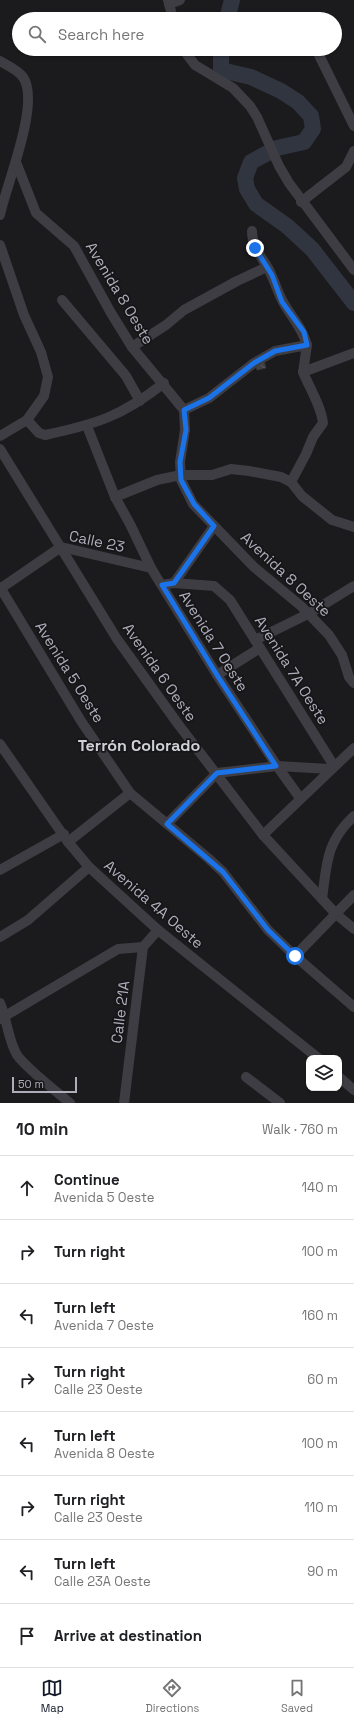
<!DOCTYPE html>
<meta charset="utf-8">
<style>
:root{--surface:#fff;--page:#f6f6f6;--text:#202124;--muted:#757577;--line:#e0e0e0;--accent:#111827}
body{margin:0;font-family:"Space Grotesk",sans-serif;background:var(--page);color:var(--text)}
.controls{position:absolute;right:12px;bottom:12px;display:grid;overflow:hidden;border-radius:8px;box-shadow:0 1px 3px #0004}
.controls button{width:36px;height:36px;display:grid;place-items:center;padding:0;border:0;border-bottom:1px solid var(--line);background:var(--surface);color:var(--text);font:20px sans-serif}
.scale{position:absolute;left:12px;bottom:10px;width:65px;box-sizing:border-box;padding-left:4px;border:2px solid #aeaebb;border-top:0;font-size:11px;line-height:14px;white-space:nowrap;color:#aeaebb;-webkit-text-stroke:3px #161517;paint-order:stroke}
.stop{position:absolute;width:12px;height:12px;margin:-9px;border:3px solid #1a73e8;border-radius:50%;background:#fff}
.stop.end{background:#1a73e8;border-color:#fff;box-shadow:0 1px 4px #0008}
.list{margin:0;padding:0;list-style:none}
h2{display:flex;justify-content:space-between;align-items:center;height:52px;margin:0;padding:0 16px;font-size:17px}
h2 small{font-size:13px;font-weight:400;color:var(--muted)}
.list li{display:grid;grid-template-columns:26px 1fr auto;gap:12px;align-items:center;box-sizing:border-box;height:64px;padding:0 16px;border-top:1px solid var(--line)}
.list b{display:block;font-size:15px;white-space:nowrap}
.list p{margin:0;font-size:13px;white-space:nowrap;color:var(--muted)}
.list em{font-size:13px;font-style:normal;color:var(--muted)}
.icon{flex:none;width:22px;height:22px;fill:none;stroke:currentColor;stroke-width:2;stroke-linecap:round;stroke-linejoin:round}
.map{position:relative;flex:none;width:354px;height:1103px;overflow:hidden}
.search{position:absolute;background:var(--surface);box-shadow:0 1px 3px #0004;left:12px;right:12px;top:12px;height:44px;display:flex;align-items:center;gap:10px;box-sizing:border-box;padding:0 14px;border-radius:22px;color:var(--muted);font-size:15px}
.sheet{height:564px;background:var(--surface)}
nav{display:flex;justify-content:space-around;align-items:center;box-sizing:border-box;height:56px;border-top:1px solid var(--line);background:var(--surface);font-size:11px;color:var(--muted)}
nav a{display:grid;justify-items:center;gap:2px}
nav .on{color:var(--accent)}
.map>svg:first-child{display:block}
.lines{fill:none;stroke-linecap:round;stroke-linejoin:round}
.river{stroke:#313540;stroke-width:16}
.building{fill:url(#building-cross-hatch);stroke:#353438}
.minor{stroke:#3e3d43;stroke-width:10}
.route{stroke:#1a73e8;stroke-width:5}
.labels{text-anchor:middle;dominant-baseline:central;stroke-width:3.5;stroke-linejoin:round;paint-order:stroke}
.street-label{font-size:15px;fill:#aeaebb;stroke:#161517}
.neighbourhood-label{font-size:16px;font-weight:bold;fill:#cecfd7;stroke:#161517}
</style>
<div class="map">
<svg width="354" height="1103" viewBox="0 0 354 1103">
<defs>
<pattern id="building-cross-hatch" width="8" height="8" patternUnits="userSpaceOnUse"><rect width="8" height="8" fill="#424246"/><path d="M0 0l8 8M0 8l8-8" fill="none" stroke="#5b5b5f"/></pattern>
</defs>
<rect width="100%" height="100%" fill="#1b1a1c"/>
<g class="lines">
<g class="river">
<polyline points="227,19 232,0"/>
<polyline points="221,49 221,70 251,77 281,91 298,102 311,116 313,129 304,142 277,148 251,162 245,178 247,189 256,204 287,226 312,249 354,303"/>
</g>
</g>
<polygon class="building" points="264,361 266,368 257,370 255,363"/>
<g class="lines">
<g class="minor">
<polyline points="168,0 173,19"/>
<polyline points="169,4 180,0"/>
<polyline points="183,49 195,65 233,88 250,106 257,117 279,166 289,183 354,270"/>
<polyline points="316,49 354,126"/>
<path d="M0,61C7,65 18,70 23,77C41,103 6,185 0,215"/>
<polyline points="16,162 36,213 74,246 111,313 132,347 184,410 185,430 180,462 181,480 193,504 254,567 301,606 329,635 342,655 349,677 354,683"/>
<polyline points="301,202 346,167 354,151"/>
<path d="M252,231C252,246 260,255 268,268C274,279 277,291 283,302C292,318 302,327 307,345"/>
<polyline points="0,245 24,315 41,352 48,377 44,396 27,420"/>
<polyline points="62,300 126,376 140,401"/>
<polyline points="132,347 166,325 184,310 237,281 267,267"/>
<polyline points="184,410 209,398 254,363 275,351 307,345 303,372 354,353"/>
<polyline points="87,426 115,497 130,524 151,568 217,675 277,766 300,798"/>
<path d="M0,436L27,420L39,433L45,435C97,424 122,416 164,383"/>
<polyline points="0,449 117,639 178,724 263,835 336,914 354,929"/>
<path d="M291,482L306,454L313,437L323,423C321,406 310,389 303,372"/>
<polyline points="115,497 157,480 181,475 212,475 231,469 249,471 281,477 291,482 302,496 332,520 354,527"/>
<polyline points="174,583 214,526"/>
<polyline points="162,585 174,583 214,586 230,600 334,766"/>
<polyline points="0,587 81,721 130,793 208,858 223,872 268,930 295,956 354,1007"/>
<polyline points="1,588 61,547 151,568"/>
<polyline points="255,640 310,613 354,586"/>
<polyline points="217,675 260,648"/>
<polyline points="0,744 68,842 89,867 158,930 318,1058"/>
<polyline points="167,824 217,773 277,766 330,769"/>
<polyline points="263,835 354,748"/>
<polyline points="68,842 130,793"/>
<polyline points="0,870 64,834"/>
<path d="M322,899C327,863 326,842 354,816"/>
<polyline points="0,937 28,920 89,867"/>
<polyline points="295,956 354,895"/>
<path d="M0,1003C7,1019 8,1040 17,1055C26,1068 57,1092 70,1103"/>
<polyline points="0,1019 118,949 143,947"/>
<polyline points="246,1077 280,1103"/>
<polyline points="339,1077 354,1090"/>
<polyline points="124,1103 143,947 158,930"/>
</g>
</g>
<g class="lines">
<polyline class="route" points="255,248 272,275 282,302 304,332 307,345 275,351 254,363 209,398 184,410 186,430 180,462 181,480 194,504 214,526 174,583 162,585 217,675 276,766 217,773 167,824 223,872 268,930 295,956"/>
</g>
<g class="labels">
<g class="street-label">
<text transform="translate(120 293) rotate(59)">Avenida 8 Oeste</text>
<text transform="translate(97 541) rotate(12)">Calle 23</text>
<text transform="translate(286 574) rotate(43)">Avenida 8 Oeste</text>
<text transform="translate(214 641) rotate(58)">Avenida 7 Oeste</text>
<text transform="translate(292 670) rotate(58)">Avenida 7A Oeste</text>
<text transform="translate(70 672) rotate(58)">Avenida 5 Oeste</text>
<text transform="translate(160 672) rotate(55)">Avenida 6 Oeste</text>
<text transform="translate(154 904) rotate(41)">Avenida 4A Oeste</text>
<text transform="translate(120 1012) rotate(-83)">Calle 21A</text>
</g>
<g class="neighbourhood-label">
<text x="139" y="745">Terrón Colorado</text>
</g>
</g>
</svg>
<div class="controls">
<button><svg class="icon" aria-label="layers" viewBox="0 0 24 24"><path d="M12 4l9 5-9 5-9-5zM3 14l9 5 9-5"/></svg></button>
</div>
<div class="scale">50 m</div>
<div class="stop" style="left:295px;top:956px"></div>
<div class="stop end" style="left:255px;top:248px"></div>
<div class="search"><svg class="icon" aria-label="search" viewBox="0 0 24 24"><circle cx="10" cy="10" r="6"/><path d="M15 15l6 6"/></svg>Search here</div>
</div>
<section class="sheet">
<h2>10 min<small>Walk · 760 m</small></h2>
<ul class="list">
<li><svg class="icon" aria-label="ahead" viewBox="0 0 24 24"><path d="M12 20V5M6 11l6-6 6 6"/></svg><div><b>Continue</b><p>Avenida 5 Oeste</p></div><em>140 m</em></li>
<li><svg class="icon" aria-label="right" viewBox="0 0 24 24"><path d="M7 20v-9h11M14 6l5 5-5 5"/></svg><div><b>Turn right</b></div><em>100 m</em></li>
<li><svg class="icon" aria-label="left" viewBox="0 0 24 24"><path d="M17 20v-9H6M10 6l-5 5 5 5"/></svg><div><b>Turn left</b><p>Avenida 7 Oeste</p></div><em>160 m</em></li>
<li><svg class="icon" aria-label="right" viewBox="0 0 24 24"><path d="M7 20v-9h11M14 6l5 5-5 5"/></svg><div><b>Turn right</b><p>Calle 23 Oeste</p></div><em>60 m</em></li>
<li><svg class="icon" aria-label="left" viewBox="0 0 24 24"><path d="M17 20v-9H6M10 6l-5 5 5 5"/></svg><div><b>Turn left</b><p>Avenida 8 Oeste</p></div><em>100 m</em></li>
<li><svg class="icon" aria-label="right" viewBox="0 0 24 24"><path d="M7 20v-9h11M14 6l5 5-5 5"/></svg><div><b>Turn right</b><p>Calle 23 Oeste</p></div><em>110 m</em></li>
<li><svg class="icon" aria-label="left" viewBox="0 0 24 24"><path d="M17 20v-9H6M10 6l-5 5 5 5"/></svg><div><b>Turn left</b><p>Calle 23A Oeste</p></div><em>90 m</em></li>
<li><svg class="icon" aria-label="arrive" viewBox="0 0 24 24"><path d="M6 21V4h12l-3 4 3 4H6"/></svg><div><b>Arrive at destination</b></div></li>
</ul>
</section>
<nav>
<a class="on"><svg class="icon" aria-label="map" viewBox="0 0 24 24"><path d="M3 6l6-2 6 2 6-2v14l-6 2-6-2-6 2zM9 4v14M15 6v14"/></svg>Map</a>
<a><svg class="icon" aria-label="directions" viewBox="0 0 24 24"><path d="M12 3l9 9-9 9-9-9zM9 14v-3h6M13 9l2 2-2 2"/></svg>Directions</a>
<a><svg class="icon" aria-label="saved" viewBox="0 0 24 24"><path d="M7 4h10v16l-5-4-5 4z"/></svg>Saved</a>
</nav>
